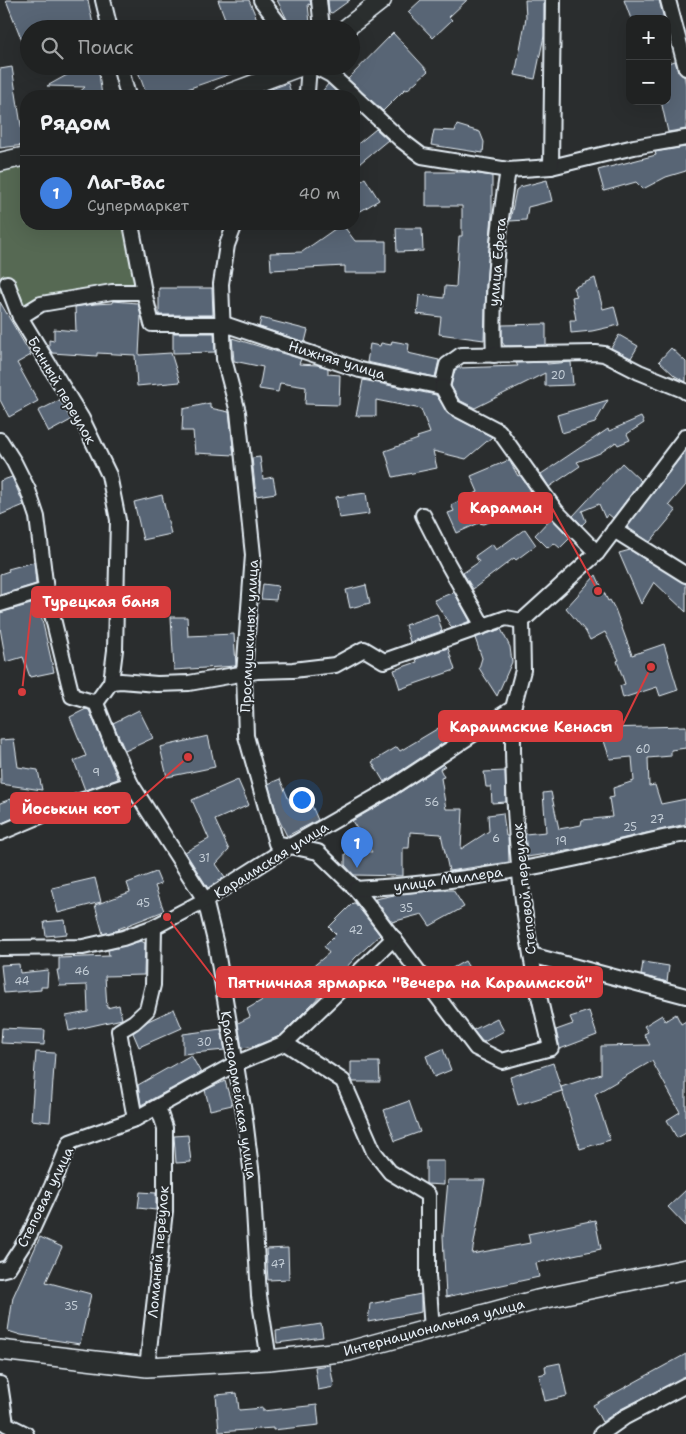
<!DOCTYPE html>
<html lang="ru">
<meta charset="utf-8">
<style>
:root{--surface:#202222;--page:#282a2a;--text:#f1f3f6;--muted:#a2a4a5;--line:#3d3f40;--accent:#ea580c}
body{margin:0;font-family:"Shantell Sans",sans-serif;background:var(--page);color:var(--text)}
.controls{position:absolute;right:15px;top:15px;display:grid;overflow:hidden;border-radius:10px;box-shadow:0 5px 20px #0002}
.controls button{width:45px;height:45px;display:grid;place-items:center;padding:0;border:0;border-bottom:1px solid var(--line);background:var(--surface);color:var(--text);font:25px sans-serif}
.you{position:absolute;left:301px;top:799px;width:18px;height:18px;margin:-12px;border:4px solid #fff;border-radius:50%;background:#1a73e8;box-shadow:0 0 0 8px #1a73e833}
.badge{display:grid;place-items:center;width:32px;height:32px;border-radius:50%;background:var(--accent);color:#fff;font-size:16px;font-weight:700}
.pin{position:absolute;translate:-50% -41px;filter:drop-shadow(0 1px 2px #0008)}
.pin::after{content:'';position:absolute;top:26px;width:18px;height:15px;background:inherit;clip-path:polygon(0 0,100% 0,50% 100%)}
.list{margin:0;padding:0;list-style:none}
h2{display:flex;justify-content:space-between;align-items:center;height:65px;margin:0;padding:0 20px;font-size:21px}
h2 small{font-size:16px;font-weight:400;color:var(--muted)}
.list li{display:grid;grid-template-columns:32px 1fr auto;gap:15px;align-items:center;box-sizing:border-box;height:75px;padding:0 20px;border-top:1px solid var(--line)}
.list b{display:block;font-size:19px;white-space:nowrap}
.list p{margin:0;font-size:16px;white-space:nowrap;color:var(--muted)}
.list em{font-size:16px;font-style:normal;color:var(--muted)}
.icon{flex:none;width:28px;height:28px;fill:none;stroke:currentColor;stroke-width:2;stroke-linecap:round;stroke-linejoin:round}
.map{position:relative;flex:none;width:686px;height:1434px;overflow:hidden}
.search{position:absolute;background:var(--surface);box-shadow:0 5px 20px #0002;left:20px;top:20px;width:340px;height:55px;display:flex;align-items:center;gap:12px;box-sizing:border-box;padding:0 18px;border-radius:28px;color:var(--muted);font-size:19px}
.panel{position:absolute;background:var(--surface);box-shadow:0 5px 20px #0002;left:20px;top:90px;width:340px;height:140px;border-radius:20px}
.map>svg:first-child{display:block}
.green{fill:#576953;stroke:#a0ada6}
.building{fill:#596575;stroke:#e8f1f8}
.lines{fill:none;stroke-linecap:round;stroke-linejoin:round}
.minor-casing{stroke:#e8f1f8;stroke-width:18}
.tertiary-casing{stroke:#e8f1f8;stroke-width:21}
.secondary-casing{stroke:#e8f1f8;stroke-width:22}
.minor{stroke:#2a2d2e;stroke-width:14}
.tertiary{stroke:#2a2d2e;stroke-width:18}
.secondary{stroke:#2a2d2e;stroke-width:19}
.labels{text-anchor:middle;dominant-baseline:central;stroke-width:4;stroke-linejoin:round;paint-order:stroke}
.number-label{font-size:11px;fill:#c4ced7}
.street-label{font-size:14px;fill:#e8f1f8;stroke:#2a2d2e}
.leader{fill:none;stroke:#d83c3d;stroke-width:2}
.callout-dot{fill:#d83c3d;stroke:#2a2d2e;stroke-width:2}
.callout{fill:#d83c3d;stroke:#d83c3d;stroke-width:2}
.callout-label{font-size:15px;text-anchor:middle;font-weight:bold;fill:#fff}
</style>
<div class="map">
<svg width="686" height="1434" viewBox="0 0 686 1434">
<rect width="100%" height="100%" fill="#2a2d2e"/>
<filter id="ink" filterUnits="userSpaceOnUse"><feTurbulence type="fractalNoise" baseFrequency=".02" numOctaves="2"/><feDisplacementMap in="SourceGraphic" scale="10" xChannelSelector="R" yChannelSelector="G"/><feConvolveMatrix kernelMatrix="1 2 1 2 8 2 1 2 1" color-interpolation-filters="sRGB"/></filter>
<g filter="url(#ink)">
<polygon class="green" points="26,158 26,224 129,224 140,286 17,313 9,293 0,292 0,165"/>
<g class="building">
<polygon points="6,0 88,0 94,29 29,29 28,56"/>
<polygon points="218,0 249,0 261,29 229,29"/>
<polygon points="277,0 310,0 311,5 308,4 310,23 297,29 292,29"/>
<polygon points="328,0 350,0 332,13 329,12"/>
<polygon points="421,0 467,0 449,17 452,20 433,38 408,12"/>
<polygon points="525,0 544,0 544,36 535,79 515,75 526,18"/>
<polygon points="624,0 659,0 664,19 631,19"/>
<polygon points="393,33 428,71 407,90 405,89 383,111 348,79"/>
<polygon points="675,61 678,71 684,76 686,85 686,129 668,132 661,101 667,101 667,63"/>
<polygon points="76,66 98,66 102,96 75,96 85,87 47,86 76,70"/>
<polygon points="136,66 248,66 248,68 167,96 147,96"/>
<polygon points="12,67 24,145 0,148 0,69"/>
<polygon points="288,83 292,96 252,96"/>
<polygon points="328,84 341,96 319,96"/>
<polygon points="457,125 480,132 484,142 483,153 431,145 434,130 455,131"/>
<polygon points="376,129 388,140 354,168 354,147"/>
<polygon points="686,147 686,171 666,177 643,189 636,182 604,191 598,170 656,155 655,152"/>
<polygon points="426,172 467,172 492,176 492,215 486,285 484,340 439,334 441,317 417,314 419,295 444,298 445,286 456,287 459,236 462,236 462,206 426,206"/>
<polygon points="365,178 379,200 354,215 354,185"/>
<polygon points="547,180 552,201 528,207 526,220 510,221 516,190 520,187"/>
<polygon points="342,224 355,241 386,241 386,273 345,273 345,266 271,270 270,253 302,252"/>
<polygon points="396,228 422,228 423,251 397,252"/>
<polygon points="595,278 603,309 614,306 619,325 592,331 571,333 570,320 576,320 572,297 577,296 573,288"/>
<polygon points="159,288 212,288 213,315 159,315"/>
<polygon points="113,301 138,303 141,316 139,355 171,353 180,382 137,386 135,355 97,353 97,356 52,353 49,348 49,340 54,341 54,329 76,331 75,307 95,304 113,303"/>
<polygon points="0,302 31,355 17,363 38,401 9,417 0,400"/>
<polygon points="261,318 308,330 305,342 259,327"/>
<polygon points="546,324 546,345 505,346 502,342 502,325"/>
<polygon points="173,333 214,333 215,352 173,353"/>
<polygon points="619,335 638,346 631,358 611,348"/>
<polygon points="232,338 301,359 299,364 317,365 328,368 328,374 340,375 339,405 305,404 306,387 280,383 278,392 259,389 263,367 234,361"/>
<polygon points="392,341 409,344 408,353 439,360 435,377 367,362 370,344 380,346 381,343 391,345"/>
<polygon points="671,348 686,362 686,382 675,376 659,361"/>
<polygon points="547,362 547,364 571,362 573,385 545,386 545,373 475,408 459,400 451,386 455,370 458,368 518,366 516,363"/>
<polygon points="363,380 436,395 449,414 492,437 466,459 433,451 437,468 393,477 385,451 418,439 417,437 430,433 421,409 376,400 376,416 356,416"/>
<polygon points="60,400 71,420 49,432 38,411"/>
<polygon points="608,400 595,423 562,433 557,415"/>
<polygon points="210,403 210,408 229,412 234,455 195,453 193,431 182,431 183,409"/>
<polygon points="641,417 644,423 627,434 630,440 618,445 616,442 600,453 577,462 580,466 549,487 541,474 608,429 609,431"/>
<polygon points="686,450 686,485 669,505 676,511 650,542 627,527"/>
<polygon points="260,457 263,479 273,477 276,493 256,496 252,458"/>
<polygon points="509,460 518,476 520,475 531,491 494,506 499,518 484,524 479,523 457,533 448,513 454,511 451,505 478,492 471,476"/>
<polygon points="622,463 641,481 613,518 608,514 605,518 599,504 582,511 586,521 582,525 573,516"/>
<polygon points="12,477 24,505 0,515 0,481"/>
<polygon points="366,493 369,514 339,518 336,497"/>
<polygon points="162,495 171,534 143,540 134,502"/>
<polygon points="551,518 570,538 560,548 554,543 548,548 535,535"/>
<polygon points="525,529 536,545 516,560 514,558 473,589 463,573 479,562 475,556 492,544 496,550"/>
<polygon points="630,550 686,584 686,612 654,582 641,604 619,553"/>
<polygon points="34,562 36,584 0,595 0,574 9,571 8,569"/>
<polygon points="596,575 608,601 610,600 615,609 632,655 664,644 678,690 660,696 657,687 623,698 620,686 625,684 617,661 619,660 605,632 590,640 586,632 566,608"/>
<polygon points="263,584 278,586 276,600 261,599"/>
<polygon points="366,585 370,603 350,608 346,590"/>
<polygon points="454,592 470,621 452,628 434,600"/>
<polygon points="38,602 54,672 30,677 23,657 6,662 0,628 0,613"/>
<polygon points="437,614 442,631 410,642 405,625"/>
<polygon points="171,617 187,617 188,636 234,634 236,666 174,670"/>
<polygon points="501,629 510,647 512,662 497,696 479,668 482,658 475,638"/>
<polygon points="448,648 455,670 400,689 394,670 417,662 416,659"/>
<polygon points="86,709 89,710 91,715 118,779 85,790 74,761 86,756 70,717"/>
<polygon points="139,710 153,738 125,751 113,723"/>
<polygon points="452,720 460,732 384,782 372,762 397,747 400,751"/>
<polygon points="686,726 686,748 671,750 671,756 648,758 649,786 655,785 661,804 686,799 686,824 572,850 527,857 525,834 546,832 543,793 551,792 559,829 581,825 582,820 612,817 609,798 614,797 613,788 634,781 632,757 610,759 604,741 604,728"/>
<polygon points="208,736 215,767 167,777 160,747"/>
<polygon points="14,739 18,767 38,770 42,790 1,784 0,740"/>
<polygon points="443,764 445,766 440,769 444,777 441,778 446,809 463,809 461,849 489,831 488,815 503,813 506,836 508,836 509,862 449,871 441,834 410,832 409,848 403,848 403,876 354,875 345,865 345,854 351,850 372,852 352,821 393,797"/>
<polygon points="505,771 506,802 492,803 491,787 486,787 484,772"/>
<polygon points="280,779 292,807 309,799 318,820 287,836 279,820 268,784"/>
<polygon points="238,780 249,805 215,820 229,850 216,864 225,877 208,888 185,852 209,839 192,800"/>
<polygon points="11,799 18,816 0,824 0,803"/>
<polygon points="156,872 161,884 155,886 164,911 118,929 120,930 103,934 95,905 130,892 127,883"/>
<polygon points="95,878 101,902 58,913 52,888"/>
<polygon points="441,890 453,890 464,907 430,926 422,914 392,922 375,899 399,894"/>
<polygon points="353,903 355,903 380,935 356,957 312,1004 280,1036 255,1046 242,1048 238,1023 250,1017 247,1009 278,991 272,978 286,970 291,985 329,953 324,946 336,934 329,927"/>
<polygon points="65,920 67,934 46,936 44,922"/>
<polygon points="141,941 145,943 144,975 105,976 107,1008 119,1005 122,1019 69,1031 66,1016 88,1012 87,985 60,986 57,970 59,970 59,958 109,956 108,950"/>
<polygon points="465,961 477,981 454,995 442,974"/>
<polygon points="643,962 669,966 667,982 641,975"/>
<polygon points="19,964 20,973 48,970 47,987 41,987 41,990 4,993 1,965"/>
<polygon points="174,1009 182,1028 139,1047 133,1033 148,1021"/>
<polygon points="589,1011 597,1035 560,1049 556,1030 573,1024 570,1017"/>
<polygon points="676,1014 681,1024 686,1021 686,1133 677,1138 667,1120 680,1112 652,1061 595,1094 610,1140 580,1149 561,1087 601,1074 601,1046 650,1045 644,1034 648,1032 644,1026 662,1015 665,1021"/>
<polygon points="497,1018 504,1031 484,1042 482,1041 473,1030"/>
<polygon points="2,1028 45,1030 44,1045 1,1043"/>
<polygon points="221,1029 225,1050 183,1054 183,1034"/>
<polygon points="443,1049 451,1070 434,1077 426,1056"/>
<polygon points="36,1052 55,1053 50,1122 31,1120"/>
<polygon points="191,1055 201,1073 141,1105 138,1085"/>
<polygon points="351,1062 379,1062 380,1082 353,1082 351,1077"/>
<polygon points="553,1063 562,1091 518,1105 510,1077"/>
<polygon points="225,1081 232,1105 210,1110 205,1090"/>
<polygon points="409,1101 420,1132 395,1141 384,1110"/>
<polygon points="188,1135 191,1162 176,1163 174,1136"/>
<polygon points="426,1161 444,1161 444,1185 426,1184"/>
<polygon points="448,1180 485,1180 472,1254 530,1243 528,1234 595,1220 601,1249 536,1263 539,1277 446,1297 443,1236"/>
<polygon points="686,1190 686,1226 668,1207"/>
<polygon points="140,1192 156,1193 156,1210 138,1208"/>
<polygon points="40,1237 62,1247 46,1282 91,1294 80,1344 21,1335 8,1331 13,1297"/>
<polygon points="288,1248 289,1279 268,1280 266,1249"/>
<polygon points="421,1294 421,1312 368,1322 370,1304"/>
<polygon points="321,1324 323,1337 277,1343 276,1331"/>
<polygon points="686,1354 686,1376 621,1409 602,1422 593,1405"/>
<polygon points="560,1363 567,1396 545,1401 539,1375 546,1373 545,1366"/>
<polygon points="330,1365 334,1387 318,1390 315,1367"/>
<polygon points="237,1393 239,1410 263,1408 263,1411 317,1405 319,1425 273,1430 273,1428 219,1432 216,1395"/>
</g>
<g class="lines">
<g class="minor-casing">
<g id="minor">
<polyline points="103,0 110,29"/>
<polyline points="261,0 283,29"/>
<polyline points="319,0 322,29"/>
<polyline points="668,0 686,68"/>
<polyline points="120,66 128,96"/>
<polyline points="314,66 331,75 354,96"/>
<polyline points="305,96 307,92 309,66"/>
<polyline points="354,96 401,140 422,156 508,170 551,167 634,147 686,138"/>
<polyline points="551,167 553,0"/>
<polyline points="131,224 144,292"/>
<path d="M235,224L227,245L221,284L224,359L238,412L253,555L244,674L246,736L276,843L318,852L356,889L476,1048L502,1061L551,1048C544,1017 536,986 531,955C517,874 512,790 513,708"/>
<polyline points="7,283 20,317 82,419 109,475 118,520 115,650 111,682 96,703"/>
<polyline points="20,317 41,304 112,292 144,292 152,324 224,324 360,370 442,387"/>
<path d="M494,355C491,293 498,231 508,170"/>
<polyline points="442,387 447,365 461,355 596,353 604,354 639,372 683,390 686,392"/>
<polyline points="442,387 453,407 499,431 556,511 597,553"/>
<polyline points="0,440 14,462 28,490 37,517 46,590 72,696 96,703 113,746 131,784 205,900 216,945 245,1119 252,1176 259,1296 269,1360"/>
<polyline points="423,515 448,564 483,626"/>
<polyline points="614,530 686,575"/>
<polyline points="0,604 46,590"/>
<polyline points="111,682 121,681 157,684 189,683 257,671 293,670 335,665 364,649 384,661 506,618 522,621"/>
<polyline points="0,833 62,807 131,784"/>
<path d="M356,889C439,884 523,871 604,852C632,846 658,838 686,834"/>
<polyline points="0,948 83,947 123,938 154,927 205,900 290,846 388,790 513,708 523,670 522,621 597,553 686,436"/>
<polyline points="531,955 686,996"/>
<polyline points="285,1043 343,1081 374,1152 390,1172 428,1195 428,1276 432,1329"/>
<polyline points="135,1119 119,1031 134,1022 147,1010 153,985 154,927"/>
<polyline points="0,1270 8,1268 30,1234 52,1186 70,1142 135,1119 235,1064 285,1043 394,938"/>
<polyline points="147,1367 165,1211 165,1128 158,1107"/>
<polyline points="0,1384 6,1424 26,1434"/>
<polyline points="601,1434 625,1417 686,1385"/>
</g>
</g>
<g class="tertiary-casing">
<g id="tertiary">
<polyline points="345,29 382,0"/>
<polyline points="222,96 302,66"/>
<polyline points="0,162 26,156"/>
</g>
</g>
<g class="secondary-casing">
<polyline id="secondary" points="0,1350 147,1367 269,1360 349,1351 537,1300 686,1269"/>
</g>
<use href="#minor" class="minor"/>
<use href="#tertiary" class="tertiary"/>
<use href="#secondary" class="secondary"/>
</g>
</g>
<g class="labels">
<g class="number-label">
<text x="558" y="375">20</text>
<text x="643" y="749">60</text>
<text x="96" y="772">9</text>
<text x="432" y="802">56</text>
<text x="657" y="819">27</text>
<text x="630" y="827">25</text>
<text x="496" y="838">6</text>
<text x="561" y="841">19</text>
<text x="204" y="858">31</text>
<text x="143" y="903">45</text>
<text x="406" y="908">35</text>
<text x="356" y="930">42</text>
<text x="82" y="971">46</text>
<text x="22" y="981">44</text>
<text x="204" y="1042">30</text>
<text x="278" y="1264">47</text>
<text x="71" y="1306">35</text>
</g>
<g class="street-label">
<text transform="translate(497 262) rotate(-85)">улица Ефета</text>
<text transform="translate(337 360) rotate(17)">Нижняя улица</text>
<text transform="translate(62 390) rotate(60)">Банный переулок</text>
<text transform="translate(249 636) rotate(-87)">Просмушкиных улица</text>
<text transform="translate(271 860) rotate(-32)">Караимская улица</text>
<text transform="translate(448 879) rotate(-8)">улица Миллера</text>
<text transform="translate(524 889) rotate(-96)">Степовой переулок</text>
<text transform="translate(239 1095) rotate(81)">Красноармейская улица</text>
<text transform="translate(45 1197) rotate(-64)">Степовая улица</text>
<text transform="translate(158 1252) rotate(-85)">Ломаный переулок</text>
<text transform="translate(434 1327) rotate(-15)">Интернациональная улица</text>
</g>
</g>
<path class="leader" d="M598 591L552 508M22 692L32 602M651 667L622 726M188 757L130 808M167 917L217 982"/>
<g class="callout-dot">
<circle cx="598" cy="591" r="5"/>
<circle cx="22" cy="692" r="5"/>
<circle cx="651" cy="667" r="5"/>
<circle cx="188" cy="757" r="5"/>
<circle cx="167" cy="917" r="5"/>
</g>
<g class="callout">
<rect x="459" y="493" width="93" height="30" rx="5"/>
<rect x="32" y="587" width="138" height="30" rx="5"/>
<rect x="439" y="711" width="183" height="30" rx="5"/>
<rect x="11" y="793" width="119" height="30" rx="5"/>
<rect x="217" y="967" width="385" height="30" rx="5"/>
</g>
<g class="callout-label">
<text x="506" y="513">Караман</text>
<text x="101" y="607">Турецкая баня</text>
<text x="531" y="732">Караимские Кенасы</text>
<text x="71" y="814">Йоськин кот</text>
<text x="410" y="988">Пятничная ярмарка "Вечера на Караимской"</text>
</g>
</svg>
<div class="controls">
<button>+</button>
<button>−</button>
</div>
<div class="you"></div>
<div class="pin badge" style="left:357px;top:868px;background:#3f7fe0">1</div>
<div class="search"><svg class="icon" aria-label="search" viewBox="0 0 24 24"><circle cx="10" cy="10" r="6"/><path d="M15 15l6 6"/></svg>Поиск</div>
<section class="panel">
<h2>Рядом<small></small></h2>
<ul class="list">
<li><span class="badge" style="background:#3f7fe0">1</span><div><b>Лаг-Вас</b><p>Супермаркет</p></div><em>40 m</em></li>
</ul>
</section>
</div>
